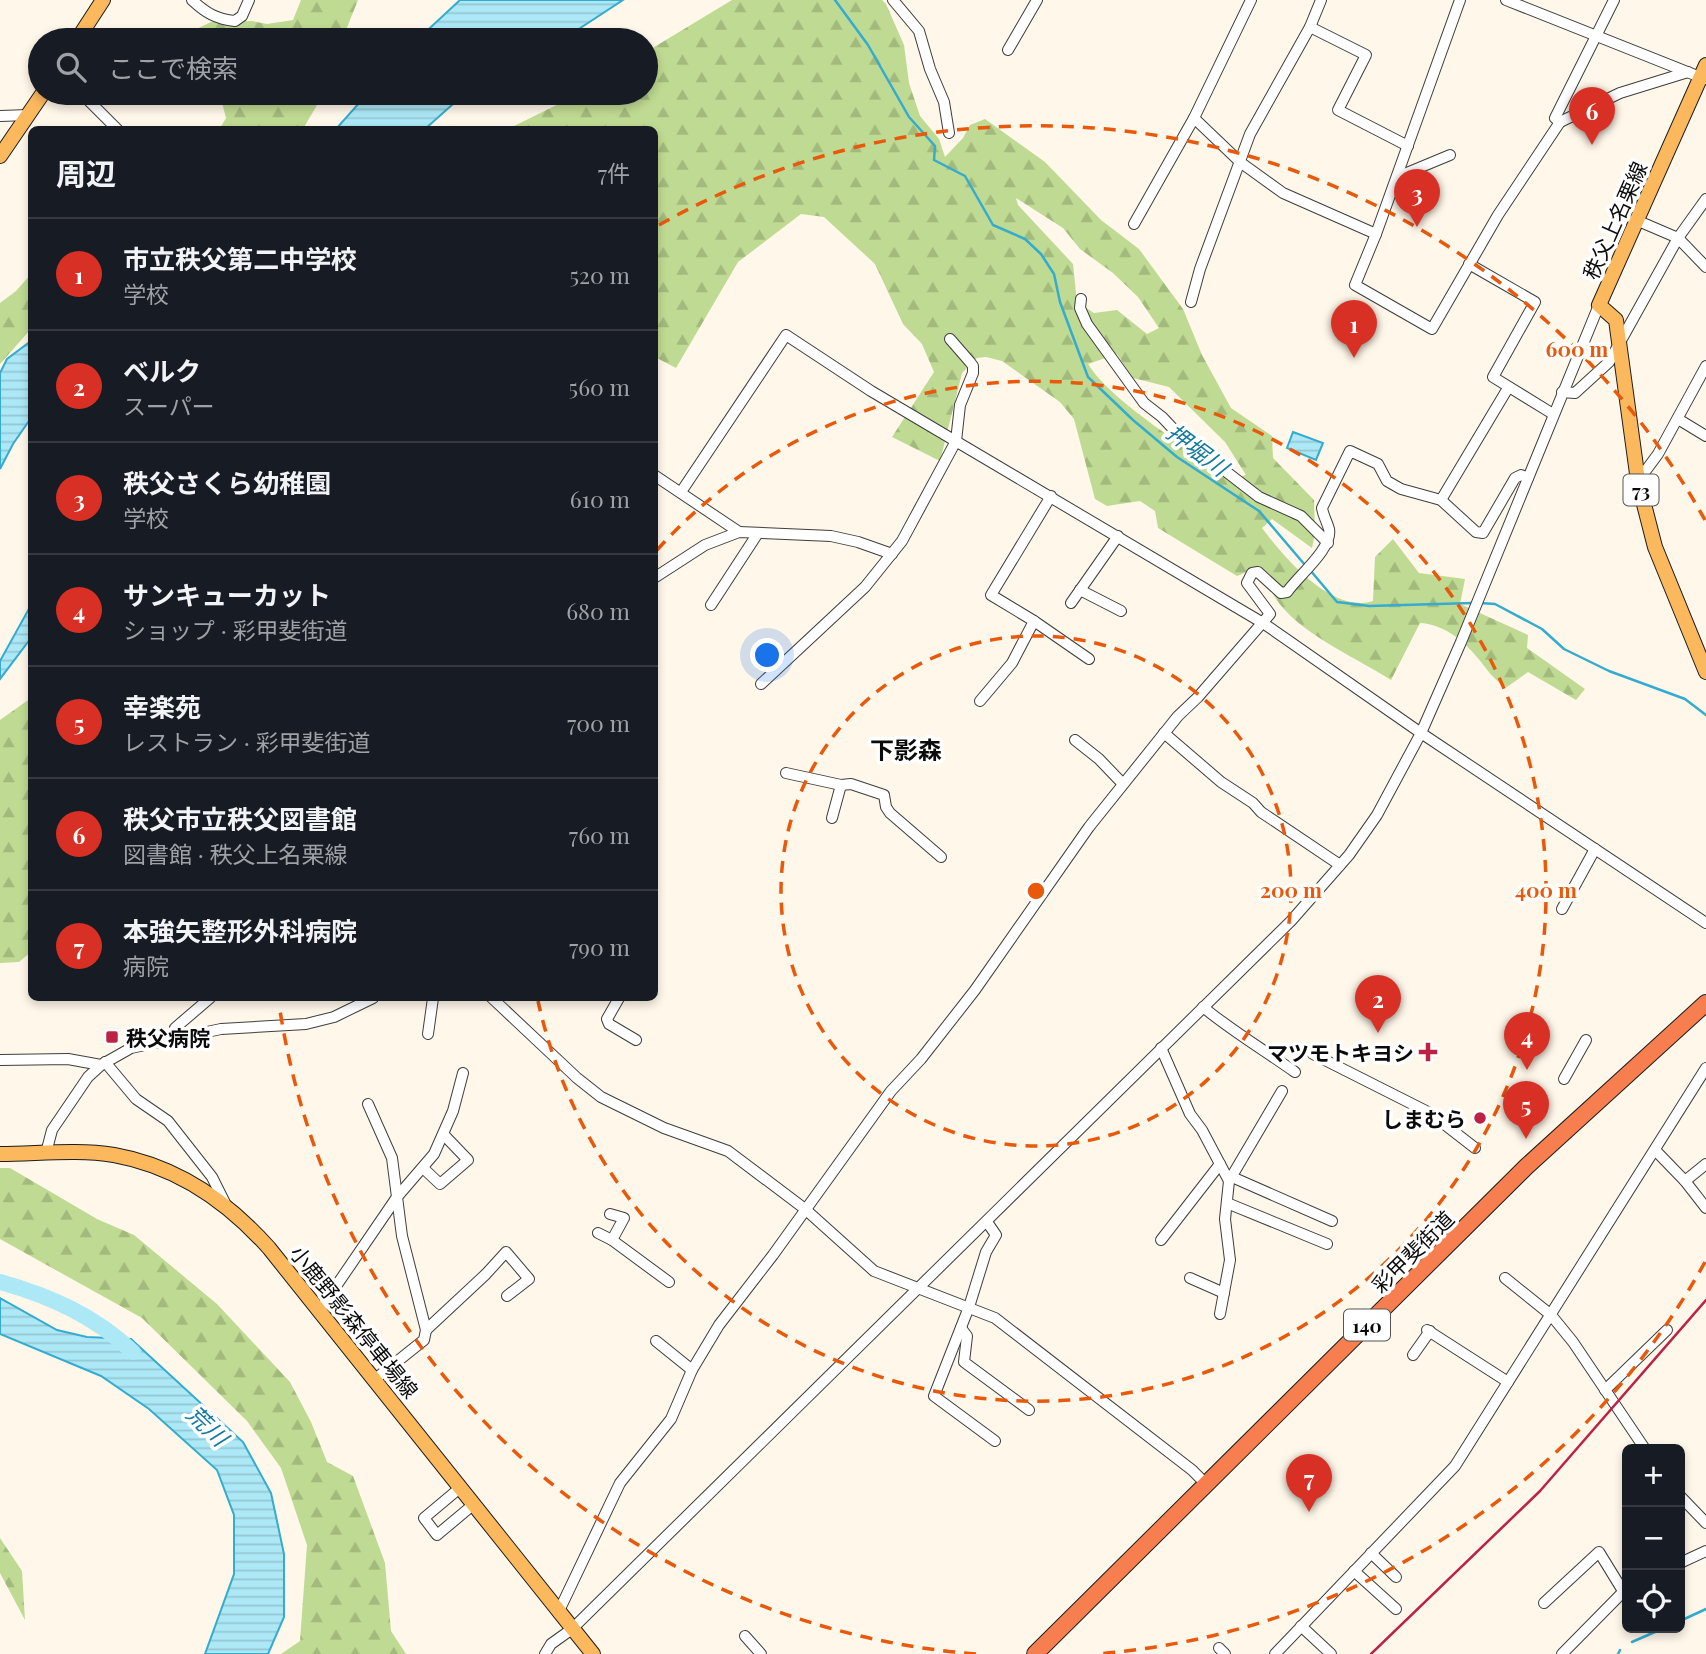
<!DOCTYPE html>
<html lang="ja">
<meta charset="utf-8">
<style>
:root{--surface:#171b24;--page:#20242c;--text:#f1f3f6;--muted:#9ea1a6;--line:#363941;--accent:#d93025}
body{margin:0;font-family:"Playfair Display","Noto Sans JP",serif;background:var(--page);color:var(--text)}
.controls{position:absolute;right:21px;bottom:21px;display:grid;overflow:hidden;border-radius:10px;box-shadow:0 4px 10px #0003}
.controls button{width:63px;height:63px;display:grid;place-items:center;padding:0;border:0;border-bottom:2px solid var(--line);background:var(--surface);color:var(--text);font:35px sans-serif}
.you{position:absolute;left:768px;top:656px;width:24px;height:24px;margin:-18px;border:5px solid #fff;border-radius:50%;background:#1a73e8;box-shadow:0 0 0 10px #1a73e833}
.badge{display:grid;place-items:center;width:46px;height:46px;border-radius:50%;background:var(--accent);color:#fff;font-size:23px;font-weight:700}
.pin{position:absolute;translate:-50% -58px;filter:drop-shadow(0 2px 4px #0008)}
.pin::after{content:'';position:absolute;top:37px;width:24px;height:21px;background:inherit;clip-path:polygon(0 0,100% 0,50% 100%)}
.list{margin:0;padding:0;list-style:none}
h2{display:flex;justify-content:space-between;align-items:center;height:91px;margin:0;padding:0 28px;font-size:30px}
h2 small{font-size:23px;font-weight:400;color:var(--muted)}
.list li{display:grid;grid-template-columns:46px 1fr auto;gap:21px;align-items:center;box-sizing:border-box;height:112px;padding:0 28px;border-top:2px solid var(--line)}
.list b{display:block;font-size:26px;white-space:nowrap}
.list p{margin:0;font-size:23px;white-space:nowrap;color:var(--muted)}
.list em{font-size:23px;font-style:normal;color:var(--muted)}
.icon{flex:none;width:38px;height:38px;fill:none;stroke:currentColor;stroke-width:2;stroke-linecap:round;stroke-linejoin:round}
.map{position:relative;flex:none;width:1706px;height:1654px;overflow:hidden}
.search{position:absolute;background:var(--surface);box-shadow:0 4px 10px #0003;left:28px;top:28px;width:630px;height:77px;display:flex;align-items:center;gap:18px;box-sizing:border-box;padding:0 24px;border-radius:38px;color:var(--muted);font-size:26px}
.panel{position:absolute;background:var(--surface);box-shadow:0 4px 10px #0003;left:28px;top:126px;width:630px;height:875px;border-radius:10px}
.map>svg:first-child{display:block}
.forest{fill:url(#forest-firs);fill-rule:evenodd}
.water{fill:url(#water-rules);stroke:#33accf;stroke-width:2}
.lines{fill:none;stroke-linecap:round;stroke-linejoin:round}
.stream{stroke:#33accf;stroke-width:2.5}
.river{stroke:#ade8f7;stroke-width:16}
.minor-casing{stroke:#3e3e3e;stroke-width:12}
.major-casing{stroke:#1c1c1c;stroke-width:16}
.highway-casing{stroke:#1c1c1c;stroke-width:18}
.minor{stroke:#fff;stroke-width:10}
.major{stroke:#fbb85d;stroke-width:14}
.highway{stroke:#f77e4f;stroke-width:16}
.rail{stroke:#bc2244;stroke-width:2.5}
.ring{fill:none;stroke:#e8590c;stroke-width:3.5;stroke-dasharray:12 9}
.poi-dot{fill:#bc2244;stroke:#fff;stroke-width:2.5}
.labels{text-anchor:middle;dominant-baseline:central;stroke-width:7;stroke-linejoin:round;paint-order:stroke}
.shield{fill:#fff;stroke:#545454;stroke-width:2}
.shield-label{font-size:19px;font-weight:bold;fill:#0b0b0b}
.street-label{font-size:21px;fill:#0b0b0b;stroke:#fff}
.poi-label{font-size:21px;font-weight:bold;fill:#0b0b0b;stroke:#fff;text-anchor:end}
.water-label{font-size:23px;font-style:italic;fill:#137a9e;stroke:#fff}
.quarter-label{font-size:24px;font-weight:bold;fill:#0b0b0b;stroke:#fff}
.centre{fill:#e8590c;stroke:#fff;stroke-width:3.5}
.ring-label{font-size:21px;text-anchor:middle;font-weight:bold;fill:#e8590c;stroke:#fff;stroke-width:7;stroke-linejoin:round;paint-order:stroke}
</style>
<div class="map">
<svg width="1706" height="1654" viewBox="0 0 1706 1654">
<defs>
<pattern id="forest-firs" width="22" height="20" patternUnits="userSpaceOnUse" patternTransform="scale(1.75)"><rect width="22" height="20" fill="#bfda92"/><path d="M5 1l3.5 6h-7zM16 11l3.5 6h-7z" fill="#a3ba7d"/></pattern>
<pattern id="water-rules" width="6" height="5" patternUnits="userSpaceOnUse" patternTransform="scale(1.75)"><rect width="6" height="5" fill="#ade8f7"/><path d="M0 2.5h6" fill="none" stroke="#94c6d2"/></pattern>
</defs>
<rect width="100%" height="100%" fill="#fff7e9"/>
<g class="forest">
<polygon points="301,0 358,0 342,40 174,40 211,22 252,21 267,24 293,20"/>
<path d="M732,0H882L886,4L904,45L909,83L920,116L939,139L945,157L963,138L970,125L985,119L1045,162L1101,220L1139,249L1183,309L1202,355L1231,408L1272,436L1273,458L1314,500L1315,533L1312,548L1272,519L1262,528C1284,557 1331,614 1373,601L1375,557L1393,539L1419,573L1465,579L1460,604L1528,635L1527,648L1585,689L1576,700L1528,672L1507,687C1492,680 1487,668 1476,656C1462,639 1442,624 1420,623L1391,680C1358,659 1308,637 1283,608C1273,596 1265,581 1256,568L1237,576L1158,528L1155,511L1140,501L1107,506L1095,499L1074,419L1060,402L1002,361L986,357L977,358L962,373L940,461L892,437L934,372L922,344L903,324L875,264L824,217L801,214L738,262L676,368L655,357L654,130H506L581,93H646V52ZM1016,198L1063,228L1080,249L1113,273L1138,297L1159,328L1147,334L1117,310L1094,313L1077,302L1073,264L1018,205ZM1117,354L1133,378L1169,387L1225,442L1246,475L1232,479C1194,452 1111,402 1088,364Z"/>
<polygon points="214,93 324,93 303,129 219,130 226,118 220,95"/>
<polygon points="31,274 31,329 0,364 0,303 16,291"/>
<polygon points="31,698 31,952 19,962 0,963 0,720"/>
<polygon points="0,1168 10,1168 97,1219 134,1235 217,1304 290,1382 311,1422 327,1462 353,1476 385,1563 391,1631 406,1654 281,1654 300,1641 307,1545 281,1468 247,1421 142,1318 0,1239"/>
<polygon points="0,1538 22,1571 25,1620 0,1573"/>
</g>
<g class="water">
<polygon points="460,0 623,0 562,40 417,40"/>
<polygon points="368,93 472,93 453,104 425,129 336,129"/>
<polygon points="31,341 31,418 13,444 0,469 0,373 7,359"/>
<polygon points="1293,432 1323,443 1316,460 1287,448"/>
<polygon points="31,605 31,638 0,679 0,661"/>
<polygon points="0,1298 57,1330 87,1337 131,1339 243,1442 271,1493 284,1554 284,1617 268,1654 205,1654 234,1574 234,1515 217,1470 149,1409 101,1376 0,1334"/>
</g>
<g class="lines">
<g class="stream">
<polyline points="835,0 868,45 909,117 935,146 934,160 965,176 993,225 1025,239 1041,254 1054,274 1060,302 1088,377 1133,420 1177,457 1259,511 1305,565"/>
<polyline points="1310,570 1337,602 1369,606 1473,603"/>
<polyline points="1480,603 1495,604 1542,629 1564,649 1609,671 1685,699 1706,715"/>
<polyline points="1680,1621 1706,1609"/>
<polyline points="1632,1642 1664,1628"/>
<polyline points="1618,1654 1620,1650"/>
</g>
<path class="river" d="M0,1282C50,1296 95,1316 133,1352"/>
<g class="minor-casing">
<g id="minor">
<path d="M192,0C206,13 216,19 235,21L242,16L249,0"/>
<polyline points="893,0 919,31 930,69 944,102 949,133"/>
<polyline points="1460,0 1376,234 1355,285 1432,329 1498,215 1560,122 1555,118 1614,0"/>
<polyline points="1506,0 1705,79"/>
<polyline points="1310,27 1366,55 1338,110 1408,146"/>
<polyline points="1008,50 1037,0"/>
<polyline points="81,93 118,130"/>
<polyline points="0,116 29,115"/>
<polyline points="1194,118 1240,162 1283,193 1376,234"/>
<polyline points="1560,122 1620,93 1688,72"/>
<polyline points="1397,177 1450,155"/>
<polyline points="1636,220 1678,238 1706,267"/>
<polyline points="1134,224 1194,118 1251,0"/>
<polyline points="1469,264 1535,302 1493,377 1553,414"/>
<polyline points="1081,299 1080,308 1087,324 1144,403 1162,417 1180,436 1259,497 1301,516 1328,543"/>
<polyline points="1191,302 1200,269 1250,134 1310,27 1321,0"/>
<polyline points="1562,392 1575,393 1609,362 1678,238 1706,199"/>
<polyline points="1678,419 1706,436"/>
<polyline points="654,475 739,532"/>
<polyline points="1638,481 1658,454 1706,366"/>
<polyline points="681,492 786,335 871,391 1263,623 1421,733 1706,923"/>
<polyline points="1051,496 991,595 1034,621 1089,659"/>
<polyline points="1441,500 1508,388"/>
<polyline points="654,578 705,545 739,532 831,536 858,542 892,554"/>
<polyline points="1080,590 1121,611"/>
<polyline points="1071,603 1118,536"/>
<polyline points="711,605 758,533"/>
<polyline points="761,684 865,587 902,541 956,441 960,405 973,373 973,366 970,362 950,339"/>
<polyline points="980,701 1012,663 1034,621"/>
<polyline points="1164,733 1221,782 1253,803 1261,812 1340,865"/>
<polyline points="1075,740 1099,759 1123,784"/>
<polyline points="786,773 841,785 851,784 884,795 886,807 890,813 941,857"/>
<polyline points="832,818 841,785"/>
<polyline points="1562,909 1595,849"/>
<polyline points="492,998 577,1078 601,1097 664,1128 728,1151 805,1209 874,1271 995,1318 1192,1470 1206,1484"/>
<polyline points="619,998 607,1019 609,1024 636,1040"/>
<path d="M1203,1007C1232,1031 1264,1050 1295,1072"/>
<polyline points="428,1034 433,998"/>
<polyline points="175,1040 175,1028 210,998"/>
<polyline points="1161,1048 1190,1114 1202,1130 1229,1181"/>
<polyline points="1313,1054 1430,1113 1475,1148"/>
<polyline points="0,1060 68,1059 101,1065"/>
<polyline points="105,1062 136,1099 168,1121 212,1177 226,1205"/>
<polyline points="1564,1079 1586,1040"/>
<polyline points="368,1104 392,1158 402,1236 426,1330 424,1340 374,1380"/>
<polyline points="1655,1150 1685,1181 1706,1208"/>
<polyline points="46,1153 52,1130 88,1077 101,1065 131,1048 221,1029 306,1024 334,1017 373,998"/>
<polyline points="423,1168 440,1184 468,1160 444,1135"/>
<polyline points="1232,1177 1332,1221"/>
<polyline points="1685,1181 1706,1164"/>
<polyline points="1227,1203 1327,1244"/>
<polyline points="610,1214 624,1218 612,1240"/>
<polyline points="987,1222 996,1235 986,1252 969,1307 934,1396 995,1441"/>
<polyline points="598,1233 612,1240 669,1282"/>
<polyline points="1161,1240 1220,1164"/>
<polyline points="1190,1278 1224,1293"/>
<polyline points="1505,1278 1551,1315 1573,1342 1645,1449"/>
<polyline points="319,1311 397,1197 434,1154 453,1111 463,1073"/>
<polyline points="1220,1314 1230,1260 1225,1219 1229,1181 1282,1091"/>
<polyline points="961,1328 967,1336 964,1362 1029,1410"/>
<polyline points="426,1330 486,1274 506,1252 529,1279 507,1296"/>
<polyline points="1427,1330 1508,1382"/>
<polyline points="656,1341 692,1370"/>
<polyline points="1413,1355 1430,1331"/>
<polyline points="1605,1390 1667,1330"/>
<polyline points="461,1487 424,1518 437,1535 474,1504"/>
<polyline points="1680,1496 1706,1523"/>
<polyline points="1371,1553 1396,1577"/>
<polyline points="1680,1563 1706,1551"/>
<polyline points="1354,1571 1396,1609"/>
<polyline points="1544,1603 1599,1552 1623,1591"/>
<path d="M558,1613L620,1483L671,1419L692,1370L719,1325L773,1255L891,1091L921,1059L975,990L1089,827L1178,716L1198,697L1270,614L1247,583L1252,573L1258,572L1281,593L1287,592C1299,575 1333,548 1329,529C1327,522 1323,515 1322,508L1350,451L1378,464L1387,481L1401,489L1441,500L1476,532L1483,533L1515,478L1521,475L1528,478"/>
<polyline points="1301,1626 1331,1654"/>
<polyline points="745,1636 761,1654"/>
<polyline points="1219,1648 1225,1654"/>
<polyline points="545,1654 551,1644 572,1629 1291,921 1349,855 1377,815 1421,733 1461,642 1599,305"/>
<polyline points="1275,1654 1455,1466 1706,1068"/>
<polyline points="1562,1654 1627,1588"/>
</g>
</g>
<g class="major-casing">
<g id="major">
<polyline points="77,40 103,0"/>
<polyline points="1706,65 1599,305 1616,320 1638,481 1655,547 1706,672"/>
<polyline points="0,156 43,93"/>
<path d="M0,1154C37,1154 77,1149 114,1155C176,1166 228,1202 269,1248L593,1654"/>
</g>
</g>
<g class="highway-casing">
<polyline id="highway" points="1035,1654 1527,1166 1706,1003"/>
</g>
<use href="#minor" class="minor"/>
<use href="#major" class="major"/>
<use href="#highway" class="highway"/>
<polyline class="rail" points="1371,1654 1540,1491 1706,1300"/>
</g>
<g class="ring">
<circle cx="1036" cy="891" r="255"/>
<path d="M657 550A510 510 0 1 1 538 1001"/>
<path d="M1705 1262A765 765 0 0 1 1096 1654M976 1654A765 765 0 0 1 279 1004M659 225A765 765 0 0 1 1705 520"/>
</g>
<g class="poi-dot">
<rect x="105" y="1030" width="14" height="14" rx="3.5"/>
<path d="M1424.5 1041.5h7v7h7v7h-7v7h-7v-7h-7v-7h7z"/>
<circle cx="1480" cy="1118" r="7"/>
</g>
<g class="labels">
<g class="shield">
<rect x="1623.5" y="474.5" width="35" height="31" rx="5"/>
<rect x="1344" y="1309.5" width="46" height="31" rx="5"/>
</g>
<g class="shield-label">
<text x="1641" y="490">73</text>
<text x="1367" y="1325">140</text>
</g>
<g class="street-label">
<text transform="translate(1614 220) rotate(-66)">秩父上名栗線</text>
<text transform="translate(1412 1251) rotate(-45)">彩甲斐街道</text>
<text transform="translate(355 1321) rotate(51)">小鹿野影森停車場線</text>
</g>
<g class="poi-label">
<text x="126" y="1037" text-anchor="start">秩父病院</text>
<text x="1414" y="1052">マツモトキヨシ</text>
<text x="1466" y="1118">しまむら</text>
</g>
<g class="water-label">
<text transform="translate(1198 449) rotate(37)">押堀川</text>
<text transform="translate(208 1425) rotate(44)">荒川</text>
</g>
<g class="quarter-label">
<text x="906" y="749">下影森</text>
</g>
</g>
<circle cx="1036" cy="891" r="10" class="centre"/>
<g class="ring-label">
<text x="1577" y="357">600 m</text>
<text x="1291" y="898">200 m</text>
<text x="1546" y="898">400 m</text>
</g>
</svg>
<div class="controls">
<button>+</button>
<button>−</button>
<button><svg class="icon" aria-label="locate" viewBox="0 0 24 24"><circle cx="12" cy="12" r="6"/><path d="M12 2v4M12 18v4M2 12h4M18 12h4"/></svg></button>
</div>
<div class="you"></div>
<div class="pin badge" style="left:1354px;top:358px">1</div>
<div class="pin badge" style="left:1378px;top:1033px">2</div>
<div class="pin badge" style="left:1417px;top:227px">3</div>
<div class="pin badge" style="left:1527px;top:1070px">4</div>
<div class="pin badge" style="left:1526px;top:1139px">5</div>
<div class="pin badge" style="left:1592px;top:145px">6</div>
<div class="pin badge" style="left:1309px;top:1512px">7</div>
<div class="search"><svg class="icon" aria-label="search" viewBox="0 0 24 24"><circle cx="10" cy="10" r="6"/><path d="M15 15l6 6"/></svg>ここで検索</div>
<section class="panel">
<h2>周辺<small>7件</small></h2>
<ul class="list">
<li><span class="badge">1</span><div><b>市立秩父第二中学校</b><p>学校</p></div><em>520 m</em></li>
<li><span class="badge">2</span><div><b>ベルク</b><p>スーパー</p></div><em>560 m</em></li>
<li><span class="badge">3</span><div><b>秩父さくら幼稚園</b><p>学校</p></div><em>610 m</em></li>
<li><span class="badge">4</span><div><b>サンキューカット</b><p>ショップ · 彩甲斐街道</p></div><em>680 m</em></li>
<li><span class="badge">5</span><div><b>幸楽苑</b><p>レストラン · 彩甲斐街道</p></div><em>700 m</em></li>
<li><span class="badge">6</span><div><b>秩父市立秩父図書館</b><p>図書館 · 秩父上名栗線</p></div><em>760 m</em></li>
<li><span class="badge">7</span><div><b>本強矢整形外科病院</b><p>病院</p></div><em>790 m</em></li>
</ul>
</section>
</div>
